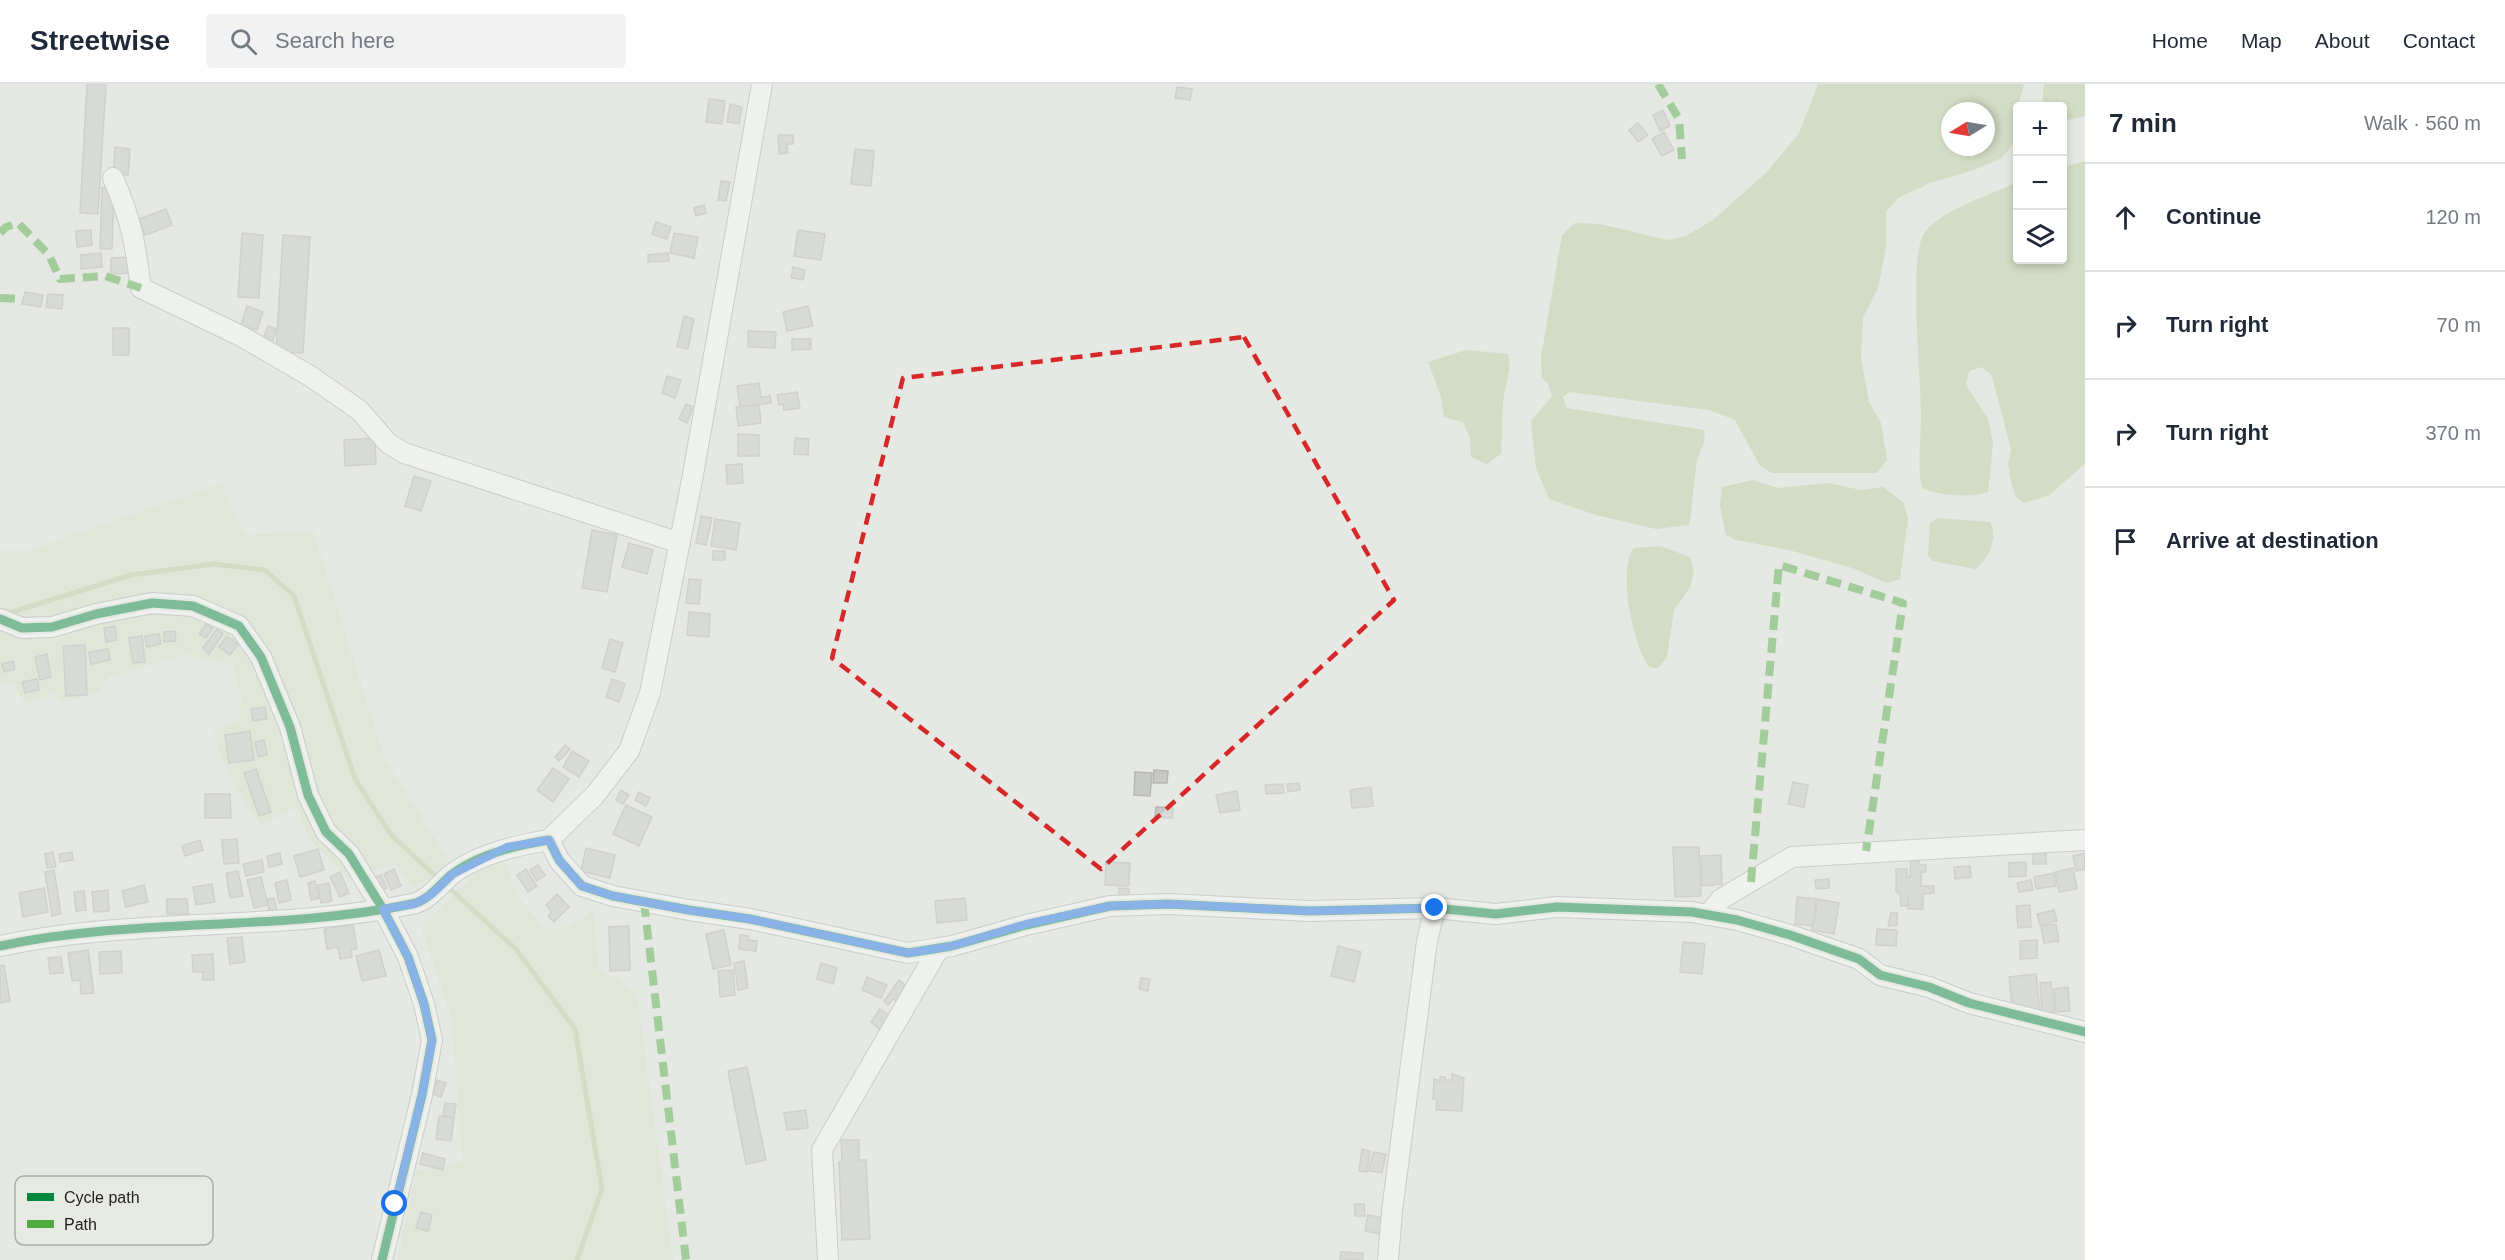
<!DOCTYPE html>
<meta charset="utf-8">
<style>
:root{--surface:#fff;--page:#f2f2f3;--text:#1f2937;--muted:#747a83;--line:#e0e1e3}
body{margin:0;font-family:Arial,sans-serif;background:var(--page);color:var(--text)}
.controls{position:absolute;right:18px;top:18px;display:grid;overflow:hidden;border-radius:6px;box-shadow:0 3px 9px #0003}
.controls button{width:54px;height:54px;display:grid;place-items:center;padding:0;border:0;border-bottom:2px solid var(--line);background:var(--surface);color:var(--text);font:30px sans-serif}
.compass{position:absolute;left:1941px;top:18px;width:54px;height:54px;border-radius:50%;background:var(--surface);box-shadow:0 3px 9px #0003;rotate:259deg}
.stop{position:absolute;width:18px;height:18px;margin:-14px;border:4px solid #1a73e8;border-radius:50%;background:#fff}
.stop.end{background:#1a73e8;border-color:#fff;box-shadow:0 2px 6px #0008}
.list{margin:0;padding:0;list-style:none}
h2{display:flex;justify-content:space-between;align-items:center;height:78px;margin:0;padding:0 24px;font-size:26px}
h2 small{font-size:20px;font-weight:400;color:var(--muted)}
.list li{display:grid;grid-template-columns:39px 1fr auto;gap:18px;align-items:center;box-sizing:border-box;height:108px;padding:0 24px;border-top:2px solid var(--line)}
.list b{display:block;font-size:22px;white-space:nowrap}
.list em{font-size:20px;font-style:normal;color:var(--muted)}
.icon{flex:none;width:33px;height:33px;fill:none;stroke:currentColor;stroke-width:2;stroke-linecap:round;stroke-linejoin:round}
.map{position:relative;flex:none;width:2085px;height:1176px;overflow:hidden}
header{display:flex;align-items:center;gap:36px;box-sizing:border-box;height:84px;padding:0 30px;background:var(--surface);border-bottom:2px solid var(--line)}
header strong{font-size:28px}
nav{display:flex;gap:33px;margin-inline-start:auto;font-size:21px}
.search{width:420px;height:54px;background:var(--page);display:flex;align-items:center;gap:15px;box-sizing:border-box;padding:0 21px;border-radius:6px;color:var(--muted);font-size:22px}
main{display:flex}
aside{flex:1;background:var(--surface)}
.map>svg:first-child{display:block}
.green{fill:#dae5ca}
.water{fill:#bdcf9d;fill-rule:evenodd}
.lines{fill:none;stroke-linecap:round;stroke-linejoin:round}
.stream{stroke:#bdcf9d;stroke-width:5}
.building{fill:#c7c9c5;stroke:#b6b7b4;stroke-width:1.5}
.minor-casing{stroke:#abadaa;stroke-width:22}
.minor{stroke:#fbfcfb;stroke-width:20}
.quiet{stroke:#52aa43;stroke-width:8;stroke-dasharray:15 8;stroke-linecap:butt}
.cycleway-casing{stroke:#e7eae2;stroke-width:13}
.cycleway{stroke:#00873e;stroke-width:9}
.route{stroke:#1a73e8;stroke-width:8}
.marked{fill:none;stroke:#d62828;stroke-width:4.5;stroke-dasharray:12 8;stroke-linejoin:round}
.key{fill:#e7eae2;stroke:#acaea8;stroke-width:1.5}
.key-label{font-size:16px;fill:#21221f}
</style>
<header>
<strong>Streetwise</strong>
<div class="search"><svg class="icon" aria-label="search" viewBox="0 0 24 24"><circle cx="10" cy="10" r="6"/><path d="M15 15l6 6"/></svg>Search here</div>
<nav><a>Home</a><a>Map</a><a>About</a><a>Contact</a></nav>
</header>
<main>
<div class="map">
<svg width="2085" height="1176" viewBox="0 0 2085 1176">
<rect width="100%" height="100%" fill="#e6e8e4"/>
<g class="green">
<path d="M220,400L246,451L313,447L385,676L452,781L413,804L394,778L371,788L358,811L354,800L310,755L297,723L261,741C239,711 224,682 213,648L239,636L242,613L232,580L186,570L109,593L97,609L61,619L54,608L25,620L13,599L0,601V467H28Z"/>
<polygon points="504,771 514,808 545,845 571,843 593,825 598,883 637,910 673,1176 398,1176 416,1087 463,1077 451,933 421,843 473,792"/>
</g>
<g class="water">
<path d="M1818,0H2024L2018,22L2014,58L2002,74L1974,86L1930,99L1898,114L1886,128V163L1878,204L1863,234L1861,274L1869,318L1881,339L1887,376L1877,389H1772L1760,382L1735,336L1709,326L1570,308L1563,313L1567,324L1704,346C1707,364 1697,367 1696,383C1693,403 1693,421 1689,441L1656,445L1596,431L1549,415L1536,384L1531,337L1552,312L1548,299L1542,294L1541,273L1562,151L1575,139L1600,140L1667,156L1684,153L1713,136L1768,87L1799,49ZM1950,27H1986V63H1950Z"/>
<polygon points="2044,0 2085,0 2085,32 2063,37 2062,22 2042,22"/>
<path d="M2085,77V380L2048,412L2023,419L2016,413L2012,402L2008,380L2011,365L1992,292L1982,283L1969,287L1966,301L1988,335L1993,360L1988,408C1969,414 1941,412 1922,404C1917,380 1921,356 1921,331C1921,298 1908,169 1925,148C1944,124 1990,112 2017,98L2018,176H2062L2063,83Z"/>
<polygon points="1466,266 1508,270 1510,282 1503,317 1501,370 1487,380 1471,373 1470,354 1463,338 1444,333 1441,313 1428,278"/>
<polygon points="1753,396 1778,404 1828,399 1861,406 1883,403 1903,418 1908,435 1900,495 1887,499 1852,484 1789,466 1736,456 1726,451 1720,421 1722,403"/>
<path d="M1937,434L1990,438C1999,453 1988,476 1975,485L1933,477L1928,471L1930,439Z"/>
<path d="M1660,462L1690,473L1694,486L1690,504L1674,526L1667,573L1658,584L1650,583C1633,564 1617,484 1634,464Z"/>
</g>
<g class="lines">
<g class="stream">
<polyline points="6,530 131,491 214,480 265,486 294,512 355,695 392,752 439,795"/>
<polyline points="446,801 516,865 575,945 602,1105 577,1176"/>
</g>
</g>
<g class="building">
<polygon points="87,0 106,0 98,130 80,129"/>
<polygon points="1177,3 1192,5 1190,16 1175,14"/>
<polygon points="709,15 725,17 722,40 706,38"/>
<polygon points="730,20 742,23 739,40 727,38"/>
<polygon points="1663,26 1670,42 1660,47 1653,31"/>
<polygon points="1638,39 1648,51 1638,58 1629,46"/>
<polygon points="1664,48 1674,66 1662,72 1652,55"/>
<polygon points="778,51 793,51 793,60 787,60 788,69 779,70"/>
<polygon points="115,63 130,65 128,91 113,90"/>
<polygon points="855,65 874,67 871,102 851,100"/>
<polygon points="721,97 730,98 726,117 718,116"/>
<polygon points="102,104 114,104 112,165 100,165"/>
<polygon points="704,121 706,129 696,132 694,124"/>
<polygon points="166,125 172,141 145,151 139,135"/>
<polygon points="656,138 671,143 667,155 652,150"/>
<polygon points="91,146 92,161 77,163 76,147"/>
<polygon points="798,146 825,150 821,176 794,172"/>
<polygon points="242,149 263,151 259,214 238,213"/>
<polygon points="674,149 698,153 694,174 670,169"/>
<polygon points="283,151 310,153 303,269 276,268"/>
<polygon points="101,169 102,183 81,185 81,171"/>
<polygon points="668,169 669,177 648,178 648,171"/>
<polygon points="130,173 131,189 111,190 111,174"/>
<polygon points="793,183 805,186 803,196 791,194"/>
<polygon points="25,208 43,211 41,223 22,220"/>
<polygon points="48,210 63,211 62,225 46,223"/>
<polygon points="247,222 263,228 257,246 241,241"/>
<polygon points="808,222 813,242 787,247 783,228"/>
<polygon points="684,232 694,235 688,265 677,263"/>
<polygon points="268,242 277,245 272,258 263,255"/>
<rect x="113" y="244" width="16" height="27"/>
<polygon points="748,247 776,248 775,264 748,263"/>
<polygon points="792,255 811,255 811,265 792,266"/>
<polygon points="667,292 681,296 675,314 662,309"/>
<polygon points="759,299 761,313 770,312 771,319 740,323 737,302"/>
<polygon points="797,308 800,324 784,326 783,320 779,321 777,311"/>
<polygon points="686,320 693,323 687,339 679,335"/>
<polygon points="759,321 761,339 738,342 736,323"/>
<polygon points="738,350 759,351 759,372 738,372"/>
<polygon points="375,354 376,380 345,382 344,356"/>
<polygon points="795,354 809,355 808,371 794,370"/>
<polygon points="742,380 743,399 727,400 726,381"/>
<polygon points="414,392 431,397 421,427 405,422"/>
<polygon points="701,432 712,434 706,461 696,459"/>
<polygon points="715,435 740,439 736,466 711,462"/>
<polygon points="592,446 617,451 607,508 582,504"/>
<polygon points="629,459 653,466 647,490 622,483"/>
<rect x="713" y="467" width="12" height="9"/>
<polygon points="689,495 701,496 699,520 686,519"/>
<polygon points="689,528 710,530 709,553 687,551"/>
<polygon points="206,540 213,544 206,554 199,550"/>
<polygon points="115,542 117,556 106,558 104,544"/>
<polygon points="217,545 223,550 209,570 203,564"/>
<polygon points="175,547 176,557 164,558 164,548"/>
<polygon points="159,550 161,560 147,563 145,552"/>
<polygon points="142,552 145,578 133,579 129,554"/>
<polygon points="227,552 238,560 230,571 219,563"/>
<polygon points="610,555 623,559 615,588 602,584"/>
<polygon points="85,561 87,611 66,612 63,562"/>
<polygon points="108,565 110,576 91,580 89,568"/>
<polygon points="47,570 51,593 40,596 35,573"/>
<polygon points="13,577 15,585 4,588 2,580"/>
<polygon points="37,595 39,606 25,609 22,598"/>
<polygon points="612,595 625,600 619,618 606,613"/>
<polygon points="265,623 267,635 253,637 251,625"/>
<polygon points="250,647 254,676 229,679 225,651"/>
<polygon points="264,656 267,671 258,673 255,658"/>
<polygon points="565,661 570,665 559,677 555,673"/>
<polygon points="572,667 589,677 579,693 563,683"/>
<polygon points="553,684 569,695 553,718 537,706"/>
<polygon points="256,685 271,728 259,732 244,689"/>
<polygon points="1154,686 1168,687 1167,699 1153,699"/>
<polygon points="1135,688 1152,689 1150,712 1134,711"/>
<polygon points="1793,698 1808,701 1804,723 1788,720"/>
<polygon points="1299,699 1300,706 1288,708 1287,700"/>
<polygon points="1283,700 1284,709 1266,710 1265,701"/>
<polygon points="1371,703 1373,722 1352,724 1350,706"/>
<polygon points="621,706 629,711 623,720 616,716"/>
<polygon points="1237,707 1240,726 1220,729 1216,711"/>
<polygon points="639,708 650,714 646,722 635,716"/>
<polygon points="205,710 230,710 231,734 205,734"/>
<polygon points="626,721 652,733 639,762 613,750"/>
<polygon points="1156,723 1173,724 1173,734 1155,733"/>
<polygon points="237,755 239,779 224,780 222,756"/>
<polygon points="200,756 203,766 185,772 182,762"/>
<polygon points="1673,763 1699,763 1701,812 1675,813"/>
<polygon points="586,764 615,771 610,794 581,787"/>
<polygon points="318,765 324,786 300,793 294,772"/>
<rect x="2033" y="766" width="13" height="14"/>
<polygon points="53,768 56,783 47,784 45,770"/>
<polygon points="72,768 73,776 60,778 59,770"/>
<polygon points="280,769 282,780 269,783 267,772"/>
<polygon points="2085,769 2085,785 2076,787 2073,772"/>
<polygon points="1721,771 1722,800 1702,802 1701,772"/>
<polygon points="1911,775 1919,775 1919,781 1926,781 1926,788 1921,788 1921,802 1934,802 1934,809 1923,810 1923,825 1908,825 1908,812 1907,822 1901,822 1900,811 1896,807 1896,785 1907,785 1907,793 1913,792 1910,792"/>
<polygon points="262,776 264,788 246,792 243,780"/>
<polygon points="1106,778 1130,779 1129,802 1105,801"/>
<polygon points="2026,778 2026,792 2009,793 2009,779"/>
<polygon points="538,781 545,791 537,797 530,786"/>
<polygon points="1970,782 1971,793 1955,795 1954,783"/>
<polygon points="2073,784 2077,805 2059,808 2055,788"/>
<polygon points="394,785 401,802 391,806 384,790"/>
<polygon points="526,785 537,802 528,808 517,791"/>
<polygon points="54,786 61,830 52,832 45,788"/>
<polygon points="238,787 243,812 230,814 226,789"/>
<polygon points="340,788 349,809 340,813 330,793"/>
<polygon points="2054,789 2056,802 2036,805 2034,793"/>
<polygon points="381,791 387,804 380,807 374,794"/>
<polygon points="261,793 268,821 254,824 247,796"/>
<polygon points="1829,795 1829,804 1816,805 1815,796"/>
<polygon points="287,796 291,816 279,819 275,799"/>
<polygon points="2031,796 2033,806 2019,808 2017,799"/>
<polygon points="315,797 319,814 311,816 308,799"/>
<polygon points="329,799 332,817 321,819 318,801"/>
<polygon points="212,800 215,818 196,821 193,803"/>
<polygon points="144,801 148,818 126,823 122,807"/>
<polygon points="44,804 48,828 23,833 19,809"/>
<polygon points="1119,804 1129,805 1128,815 1118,814"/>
<polygon points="108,806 109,827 94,828 92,808"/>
<polygon points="84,807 86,826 76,827 74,808"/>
<polygon points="557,810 569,823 554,838 548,832 552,828 546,821"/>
<polygon points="1797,813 1816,815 1813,842 1795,840"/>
<polygon points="274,814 277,827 269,828 267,815"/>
<polygon points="965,814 967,836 937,839 935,817"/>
<polygon points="167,815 187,815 188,830 167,830"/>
<polygon points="1818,815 1839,819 1834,850 1812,846"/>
<polygon points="2030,821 2031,843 2018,844 2016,822"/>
<polygon points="2054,826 2057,837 2040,841 2037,830"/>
<polygon points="1891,829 1897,829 1897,841 1888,842"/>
<polygon points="353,840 357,865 351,866 352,873 340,875 338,863 327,865 324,845"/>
<polygon points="2056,840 2059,857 2044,859 2041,842"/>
<polygon points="629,842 630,886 610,887 609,843"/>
<polygon points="1877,845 1897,846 1896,862 1876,861"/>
<polygon points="724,846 731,881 713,885 706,850"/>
<polygon points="740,851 749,852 748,856 757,857 756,867 739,865"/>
<polygon points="242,853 245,878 230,880 227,854"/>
<polygon points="2037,856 2037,874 2020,875 2020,857"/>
<polygon points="1683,858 1705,860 1702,890 1680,888"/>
<polygon points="1338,862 1361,868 1354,898 1331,892"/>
<polygon points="88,866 94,909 81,910 80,896 72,897 68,869"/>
<polygon points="379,866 386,892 362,897 356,872"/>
<polygon points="121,867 122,889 100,890 99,868"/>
<polygon points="213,870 214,896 203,896 203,888 193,888 192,871"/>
<polygon points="61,873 63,889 50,890 48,874"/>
<polygon points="744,877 748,904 738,906 734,879"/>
<polygon points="821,879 837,884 833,900 817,895"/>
<polygon points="4,881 10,917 0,919 0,882"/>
<polygon points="733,886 735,911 720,913 718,887"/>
<polygon points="2036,890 2040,926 2013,929 2009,893"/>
<polygon points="867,893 887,901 881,914 862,906"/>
<polygon points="1141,894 1150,895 1148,907 1139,905"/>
<polygon points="899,896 913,907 902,922 893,915 888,921 884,917"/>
<polygon points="2051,898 2055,928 2042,929 2040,899"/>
<polygon points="2068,903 2070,927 2056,928 2054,905"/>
<polygon points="880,925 892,933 882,947 871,938"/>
<polygon points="747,983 766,1076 746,1080 728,987"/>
<polygon points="1452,990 1464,994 1462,1027 1436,1026 1437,1015 1433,1015 1434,995 1440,997 1440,993 1445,993 1445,996 1452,996"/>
<polygon points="437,996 446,999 441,1013 433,1010"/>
<polygon points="445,1019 456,1020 454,1034 443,1032"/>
<polygon points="806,1026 808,1044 787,1046 784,1029"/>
<polygon points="439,1032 454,1034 451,1057 436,1055"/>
<polygon points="841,1056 859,1056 859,1076 866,1076 870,1155 842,1156 839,1078 842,1078"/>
<polygon points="1362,1065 1370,1067 1367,1088 1359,1087"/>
<polygon points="1373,1068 1386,1070 1382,1089 1369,1087"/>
<polygon points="423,1069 445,1075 443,1086 420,1080"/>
<polygon points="1355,1120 1364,1120 1365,1132 1355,1132"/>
<polygon points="421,1128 432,1131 428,1147 416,1144"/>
<polygon points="1368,1131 1384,1134 1381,1150 1365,1147"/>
<polygon points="1341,1168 1363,1169 1363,1176 1340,1176"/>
</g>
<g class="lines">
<g class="minor-casing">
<g id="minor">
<path d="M113,94C132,137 135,159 141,204L241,252L310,292L359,326L388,359L404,369L680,459"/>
<polyline points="0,535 22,544 52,543 96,530 152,519 193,522 239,542 261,573 290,643 308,711 326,748 349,770 383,825 408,873 424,920 432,956 422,1011 382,1176"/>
<polyline points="549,756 595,711 629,667 650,609 692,396 762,0"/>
<polyline points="1708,831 1721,815 1792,773 2085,756"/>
<path d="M0,862C135,833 276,848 412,820C428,817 439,801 451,791C478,770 517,761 549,756L559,776L582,802L613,812L689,826L750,835L908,869L952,862L1026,841L1110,822L1168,820L1309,827L1435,824L1496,830L1557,823L1692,828L1737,836L1790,851L1859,875L1880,891L1929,903L1969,919L2085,948"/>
<polyline points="828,1176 822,1066 939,864"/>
<polyline points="1388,1176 1392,1127 1427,857 1435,824"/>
</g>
</g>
<use href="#minor" class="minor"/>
<g class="quiet">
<polyline points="1658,0 1679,35 1682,75"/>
<polyline points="0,149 6,143 18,139 49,171 60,195 105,192 141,204"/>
<polyline points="0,214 18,215"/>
<polyline points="1751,798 1779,481 1903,519 1866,767"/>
<polyline points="644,818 686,1176"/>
</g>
<g class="cycleway-casing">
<g id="cycleway">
<polyline points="0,535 22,544 52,543 96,530 152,519 193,522 239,542 261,573 290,643 308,711 326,748 349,770 383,825 408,873 424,920 432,956 422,1011 382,1176"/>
<path d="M0,862C135,833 276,848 412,820C428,817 439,801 451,791C478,770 517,761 549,756L559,776L582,802L613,812L689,826L750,835L908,869L952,862L1026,841L1110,822L1168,820L1309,827L1435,824L1496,830L1557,823L1692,828L1737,836L1790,851L1859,875L1880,891L1929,903L1969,919L2085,948"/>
</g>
</g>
<use href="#cycleway" class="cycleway"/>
</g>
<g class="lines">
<polyline class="route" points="395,1120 422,1011 432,956 424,920 408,873 383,825 415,820 432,810 453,790 507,763 549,756 559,776 582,802 613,812 688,826 750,835 908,869 952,862 1026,840 1110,822 1168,820 1310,827 1435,824"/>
</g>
<path d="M0 0H2085V1176H0ZM1244,253L1394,516L1101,785L832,574L903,294Z" fill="#e6e8e4" fill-opacity=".55" fill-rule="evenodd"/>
<path class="marked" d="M1244,253L1394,516L1101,785L832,574L903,294Z"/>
<rect x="15" y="1092" width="198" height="69" rx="9" class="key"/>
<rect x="27" y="1109" width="27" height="8" fill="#00873e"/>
<rect x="27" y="1136" width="27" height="8" fill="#52aa43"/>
<g class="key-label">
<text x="64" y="1119">Cycle path</text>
<text x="64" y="1146">Path</text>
</g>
</svg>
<div class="controls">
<button>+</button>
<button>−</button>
<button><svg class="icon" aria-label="layers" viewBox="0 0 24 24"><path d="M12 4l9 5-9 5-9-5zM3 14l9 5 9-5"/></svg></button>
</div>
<svg class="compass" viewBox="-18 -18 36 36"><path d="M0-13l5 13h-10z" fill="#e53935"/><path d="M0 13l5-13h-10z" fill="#747a83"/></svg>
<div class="stop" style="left:395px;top:1120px"></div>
<div class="stop end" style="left:1435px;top:824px"></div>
</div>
<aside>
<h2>7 min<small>Walk · 560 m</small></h2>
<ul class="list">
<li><svg class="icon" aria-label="ahead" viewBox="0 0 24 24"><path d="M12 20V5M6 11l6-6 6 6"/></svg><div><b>Continue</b></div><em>120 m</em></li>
<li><svg class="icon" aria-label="right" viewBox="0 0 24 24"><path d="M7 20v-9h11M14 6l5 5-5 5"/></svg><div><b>Turn right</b></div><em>70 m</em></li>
<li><svg class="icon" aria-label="right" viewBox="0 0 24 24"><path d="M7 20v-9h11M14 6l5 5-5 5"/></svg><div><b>Turn right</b></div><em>370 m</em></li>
<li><svg class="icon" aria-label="arrive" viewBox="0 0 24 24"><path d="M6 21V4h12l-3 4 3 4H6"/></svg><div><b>Arrive at destination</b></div></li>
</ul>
</aside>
</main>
